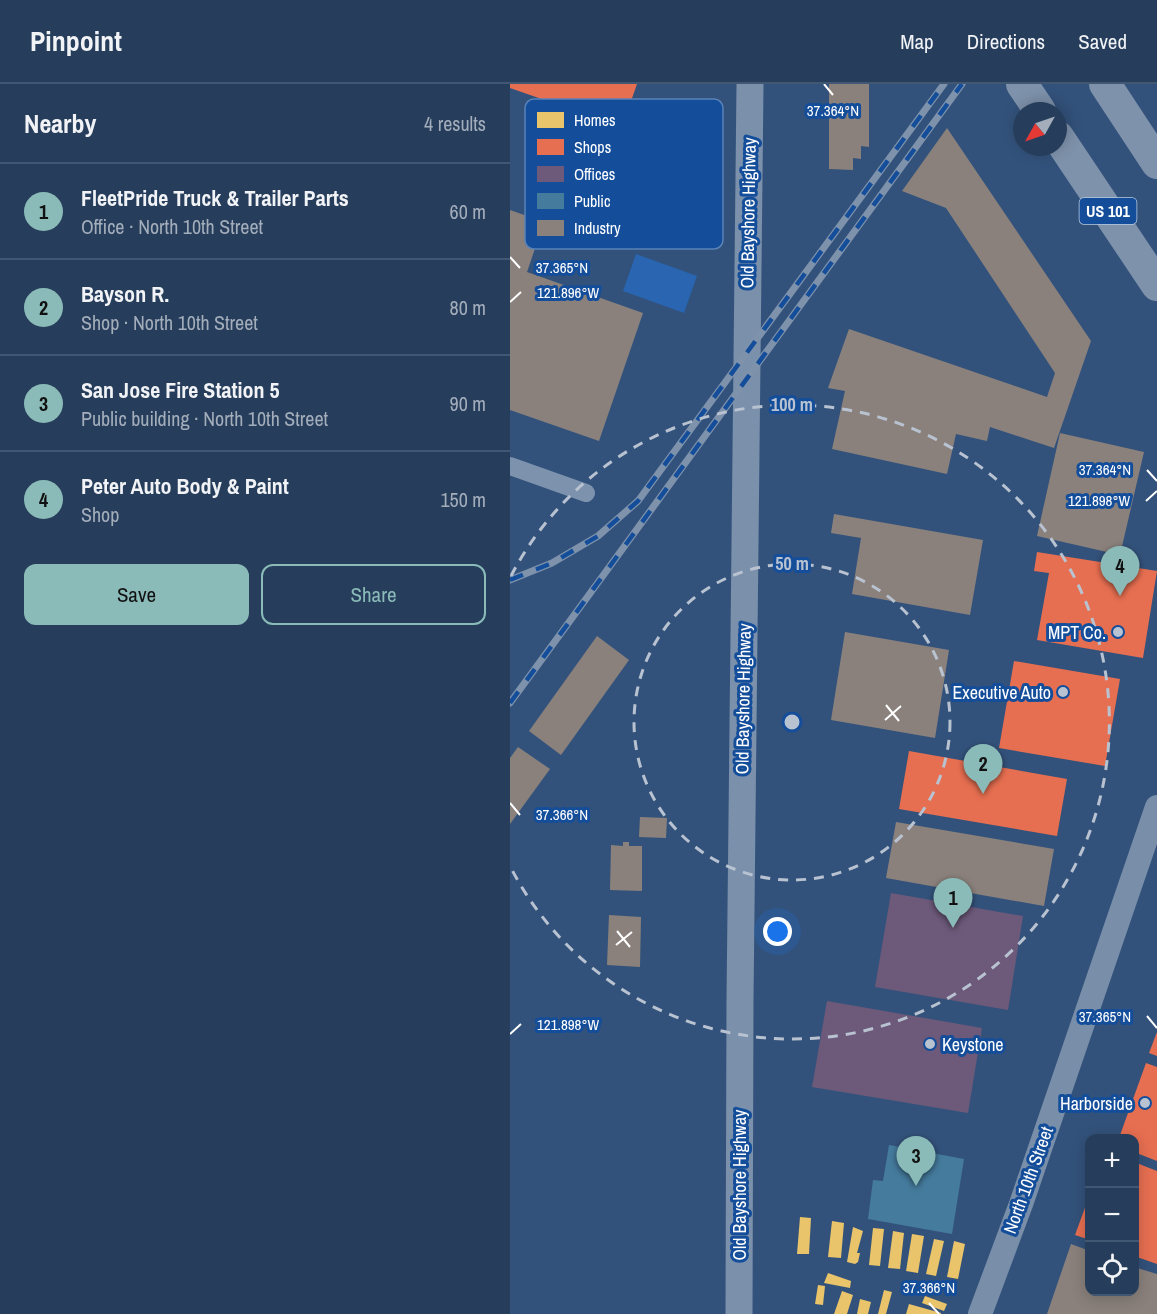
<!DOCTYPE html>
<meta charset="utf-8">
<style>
:root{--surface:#263e5c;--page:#324965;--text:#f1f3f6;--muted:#a4aebb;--line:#425772;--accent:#8bbbb9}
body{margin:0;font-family:"Archivo Narrow",sans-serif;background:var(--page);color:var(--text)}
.controls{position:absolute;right:18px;bottom:18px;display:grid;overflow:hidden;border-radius:12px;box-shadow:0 3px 15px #0003}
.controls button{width:54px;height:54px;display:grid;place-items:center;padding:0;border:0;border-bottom:2px solid var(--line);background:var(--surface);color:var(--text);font:30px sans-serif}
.compass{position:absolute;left:503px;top:18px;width:54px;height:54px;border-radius:50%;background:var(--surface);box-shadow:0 3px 15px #0003;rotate:230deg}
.you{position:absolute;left:268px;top:848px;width:21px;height:21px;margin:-15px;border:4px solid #fff;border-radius:50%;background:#1a73e8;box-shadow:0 0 0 9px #1a73e833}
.badge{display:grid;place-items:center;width:39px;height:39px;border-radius:50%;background:var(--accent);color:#111;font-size:20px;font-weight:700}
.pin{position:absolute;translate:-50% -50px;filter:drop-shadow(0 2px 3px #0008)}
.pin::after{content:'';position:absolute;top:32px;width:21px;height:18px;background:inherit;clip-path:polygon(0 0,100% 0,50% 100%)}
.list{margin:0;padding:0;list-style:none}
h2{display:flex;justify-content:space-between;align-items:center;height:78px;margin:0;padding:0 24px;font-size:26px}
h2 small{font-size:20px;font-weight:400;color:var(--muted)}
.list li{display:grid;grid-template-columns:39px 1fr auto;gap:18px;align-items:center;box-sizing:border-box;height:96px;padding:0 24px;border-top:2px solid var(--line)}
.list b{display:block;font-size:22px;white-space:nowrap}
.list p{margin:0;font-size:20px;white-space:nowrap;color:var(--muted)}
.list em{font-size:20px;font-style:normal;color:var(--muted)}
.actions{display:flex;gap:12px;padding:18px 24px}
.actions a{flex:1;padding:14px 0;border:2px solid var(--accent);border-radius:12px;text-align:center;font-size:21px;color:var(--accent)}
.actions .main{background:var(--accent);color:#111}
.icon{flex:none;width:33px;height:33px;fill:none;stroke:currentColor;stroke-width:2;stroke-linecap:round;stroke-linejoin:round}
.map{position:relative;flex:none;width:647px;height:1230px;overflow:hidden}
header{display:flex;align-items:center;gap:36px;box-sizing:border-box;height:84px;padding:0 30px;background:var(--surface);border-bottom:2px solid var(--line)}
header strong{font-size:28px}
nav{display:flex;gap:33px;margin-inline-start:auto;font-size:21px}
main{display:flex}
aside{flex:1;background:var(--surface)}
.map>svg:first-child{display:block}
.green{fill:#2965b0}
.homes{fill:#e9c46a}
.shops{fill:#e76f51}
.offices{fill:#6d597a}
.public{fill:#457b9d}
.industry{fill:#8a817c}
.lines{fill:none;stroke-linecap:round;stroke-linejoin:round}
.street{stroke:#7d92ad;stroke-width:18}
.secondary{stroke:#788ea9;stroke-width:24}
.primary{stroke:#7b90ab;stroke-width:27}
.highway{stroke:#7e92ab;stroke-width:32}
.rail-casing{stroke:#7e92ab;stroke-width:7}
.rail{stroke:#144e9a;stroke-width:4.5;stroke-dasharray:14;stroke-linecap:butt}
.ticks{fill:none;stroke:#fff;stroke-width:2}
.ring{fill:none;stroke:#b8c2d1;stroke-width:3;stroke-dasharray:10 8}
.poi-dot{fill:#b8c2d1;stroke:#144e9a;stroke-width:2}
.labels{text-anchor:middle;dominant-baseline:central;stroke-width:6;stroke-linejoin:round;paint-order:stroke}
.shield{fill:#144e9a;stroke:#b8cae1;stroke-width:1.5}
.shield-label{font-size:16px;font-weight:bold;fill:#fff}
.street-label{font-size:18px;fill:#fff;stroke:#144e9a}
.poi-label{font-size:18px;fill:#fff;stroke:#144e9a;text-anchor:end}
.key{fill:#144e9a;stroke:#5a83b8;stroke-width:1.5}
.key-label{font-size:16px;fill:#fff}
.ticks-label{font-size:15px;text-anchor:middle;fill:#fff;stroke:#144e9a;stroke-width:6;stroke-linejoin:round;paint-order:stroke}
.centre{fill:#b8c2d1;stroke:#144e9a;stroke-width:3}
.ring-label{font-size:18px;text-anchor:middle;font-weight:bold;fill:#b8c2d1;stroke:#144e9a;stroke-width:6;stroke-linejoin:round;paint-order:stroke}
</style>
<header>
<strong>Pinpoint</strong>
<nav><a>Map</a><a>Directions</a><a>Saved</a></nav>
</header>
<main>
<aside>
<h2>Nearby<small>4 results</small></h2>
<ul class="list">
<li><span class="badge">1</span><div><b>FleetPride Truck &amp; Trailer Parts</b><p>Office · North 10th Street</p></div><em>60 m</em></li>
<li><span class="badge">2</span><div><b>Bayson R.</b><p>Shop · North 10th Street</p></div><em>80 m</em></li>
<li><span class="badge">3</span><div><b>San Jose Fire Station 5</b><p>Public building · North 10th Street</p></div><em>90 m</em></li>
<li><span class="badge">4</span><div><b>Peter Auto Body &amp; Paint</b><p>Shop</p></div><em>150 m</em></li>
</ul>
<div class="actions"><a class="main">Save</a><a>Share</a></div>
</aside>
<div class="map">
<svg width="647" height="1230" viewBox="0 0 647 1230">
<rect width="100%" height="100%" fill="#33527b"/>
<polygon class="green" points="126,170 187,192 174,229 113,207"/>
<g class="homes">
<polygon points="290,1133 301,1134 299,1170 287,1170"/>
<polygon points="322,1137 334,1139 331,1174 318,1173"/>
<polygon points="343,1143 353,1147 347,1169 350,1169 348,1178 345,1180 337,1178"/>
<polygon points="363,1144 374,1145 370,1182 359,1181"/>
<polygon points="383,1147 394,1149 390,1185 378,1184"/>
<polygon points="402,1150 414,1152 408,1189 396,1187"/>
<polygon points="424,1155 434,1157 426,1192 416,1190"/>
<polygon points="444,1157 455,1160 448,1195 437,1193"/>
<polygon points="318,1189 341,1197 340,1204 314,1199"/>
<polygon points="308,1201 315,1202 313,1221 305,1220"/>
<polygon points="374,1206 382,1208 376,1230 368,1230"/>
<polygon points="332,1207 343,1211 337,1230 324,1230"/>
<polygon points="415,1212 437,1220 434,1227 412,1219"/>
<polygon points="350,1215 361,1218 358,1230 347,1230"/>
<polygon points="399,1220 431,1229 431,1230 396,1230"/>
</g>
<g class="shops">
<polygon points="0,0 127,0 112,43 0,4"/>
<polygon points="527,468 647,487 633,574 527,556 539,489 524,487"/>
<polygon points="504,577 610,595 595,682 489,664"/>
<polygon points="399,667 557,695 547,752 389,725"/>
<polygon points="647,948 647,972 639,969"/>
<polygon points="636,979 647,983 647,1077 624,1068 624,1054 609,1054"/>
<polygon points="624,1078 647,1087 647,1180 624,1172"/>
<polygon points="580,1110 580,1156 565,1151"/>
</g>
<g class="offices">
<polygon points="381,809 513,832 498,926 365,903"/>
<polygon points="317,917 472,944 458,1029 302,1003"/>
</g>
<polygon class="public" points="379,1061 454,1075 442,1150 358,1135 363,1096 373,1097"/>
<g class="industry">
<polygon points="319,0 359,0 359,63 351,62 351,75 343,74 343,86 319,85"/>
<polygon points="437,44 581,257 544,364 480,343 477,357 446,350 437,390 322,365 335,307 318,304 339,245 537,313 545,289 436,124 392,107"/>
<polygon points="0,126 34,138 17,188 133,229 89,357 0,326"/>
<polygon points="550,349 634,368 610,471 527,452"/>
<polygon points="324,430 473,456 460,531 342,510 351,454 321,449"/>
<polygon points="335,548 439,566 425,654 321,636"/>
<polygon points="87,552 119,576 51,671 19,647"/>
<polygon points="8,663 40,685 0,740 0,674"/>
<polygon points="130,733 157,734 156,754 129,753"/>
<polygon points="386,738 544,765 534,822 376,794"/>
<polygon points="113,758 119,758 119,762 132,762 132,807 100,806 101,761 113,762"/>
<polygon points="99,831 131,833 130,883 97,881"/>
<polygon points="561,1160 580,1167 580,1208 624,1208 624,1183 647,1190 647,1230 537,1230"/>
</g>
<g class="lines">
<polyline class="street" points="0,382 76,409"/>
<polyline class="secondary" points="470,1230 511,1120 647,723"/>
<polyline class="primary" points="229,1230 230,918 240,0"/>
<g class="highway">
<polyline points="512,0 530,27"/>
<polyline points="595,0 647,79"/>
<polyline points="548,53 647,201"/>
</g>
<g class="rail-casing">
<g id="rail">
<polyline points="0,496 42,479 88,452 128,417 434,0"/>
<polyline points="0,619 452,0"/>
</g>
</g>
<use href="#rail" class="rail"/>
</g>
<path class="ticks" d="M314,0L323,11M0,173L10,184M0,218L11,208M637,386L647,397M636,417L647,407M376,621L389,637M375,636L391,622M0,719L10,731M107,847L120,863M106,861L122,848M637,932L647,944M0,950L11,940M419,1219L429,1230"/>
<g class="ring">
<circle cx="282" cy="638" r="158"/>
<path d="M1 492A317 317 0 1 1 1 784"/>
</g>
<g class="poi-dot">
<circle cx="608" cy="548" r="6"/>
<circle cx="553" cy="608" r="6"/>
<circle cx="420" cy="960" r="6"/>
<circle cx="635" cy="1019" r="6"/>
</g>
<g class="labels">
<rect class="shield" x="569.5" y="114" width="57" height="26" rx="4.5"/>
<g class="shield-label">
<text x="598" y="127">US 101</text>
</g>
<g class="street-label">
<text transform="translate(238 129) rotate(-89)">Old Bayshore Highway</text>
<text transform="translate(233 615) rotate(-89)">Old Bayshore Highway</text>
<text transform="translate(518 1096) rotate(-70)">North 10th Street</text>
<text transform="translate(229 1101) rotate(-90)">Old Bayshore Highway</text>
</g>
<g class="poi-label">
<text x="596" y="548">MPT Co.</text>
<text x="541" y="608">Executive Auto</text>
<text x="432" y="960" text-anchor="start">Keystone</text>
<text x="623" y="1019">Harborside</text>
</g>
</g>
<rect x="15" y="15" width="198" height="150" rx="9" class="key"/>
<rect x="27" y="28" width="27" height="16" fill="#e9c46a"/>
<rect x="27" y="55" width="27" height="16" fill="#e76f51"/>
<rect x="27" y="82" width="27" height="16" fill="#6d597a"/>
<rect x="27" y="109" width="27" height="16" fill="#457b9d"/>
<rect x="27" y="136" width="27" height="16" fill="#8a817c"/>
<g class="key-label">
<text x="64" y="42">Homes</text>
<text x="64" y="69">Shops</text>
<text x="64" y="96">Offices</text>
<text x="64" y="123">Public</text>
<text x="64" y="150">Industry</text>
</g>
<g class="ticks-label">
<text x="323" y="32">37.364°N</text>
<text x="52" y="189">37.365°N</text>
<text x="58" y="214">121.896°W</text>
<text x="595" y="391">37.364°N</text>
<text x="589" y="422">121.898°W</text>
<text x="52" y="736">37.366°N</text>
<text x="595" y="938">37.365°N</text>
<text x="58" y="946">121.898°W</text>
<text x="419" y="1209">37.366°N</text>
</g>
<circle cx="282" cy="638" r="9" class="centre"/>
<g class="ring-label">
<text x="282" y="327">100 m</text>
<text x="282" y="486">50 m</text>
</g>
</svg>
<div class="controls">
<button>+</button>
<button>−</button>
<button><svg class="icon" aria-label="locate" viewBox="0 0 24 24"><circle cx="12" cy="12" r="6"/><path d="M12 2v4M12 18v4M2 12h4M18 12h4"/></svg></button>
</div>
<svg class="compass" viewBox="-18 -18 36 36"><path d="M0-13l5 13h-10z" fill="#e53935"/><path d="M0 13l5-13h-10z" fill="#a4aebb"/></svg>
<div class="you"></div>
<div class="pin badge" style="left:443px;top:844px">1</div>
<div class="pin badge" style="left:473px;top:710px">2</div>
<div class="pin badge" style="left:406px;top:1102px">3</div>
<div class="pin badge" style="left:610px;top:512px">4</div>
</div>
</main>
